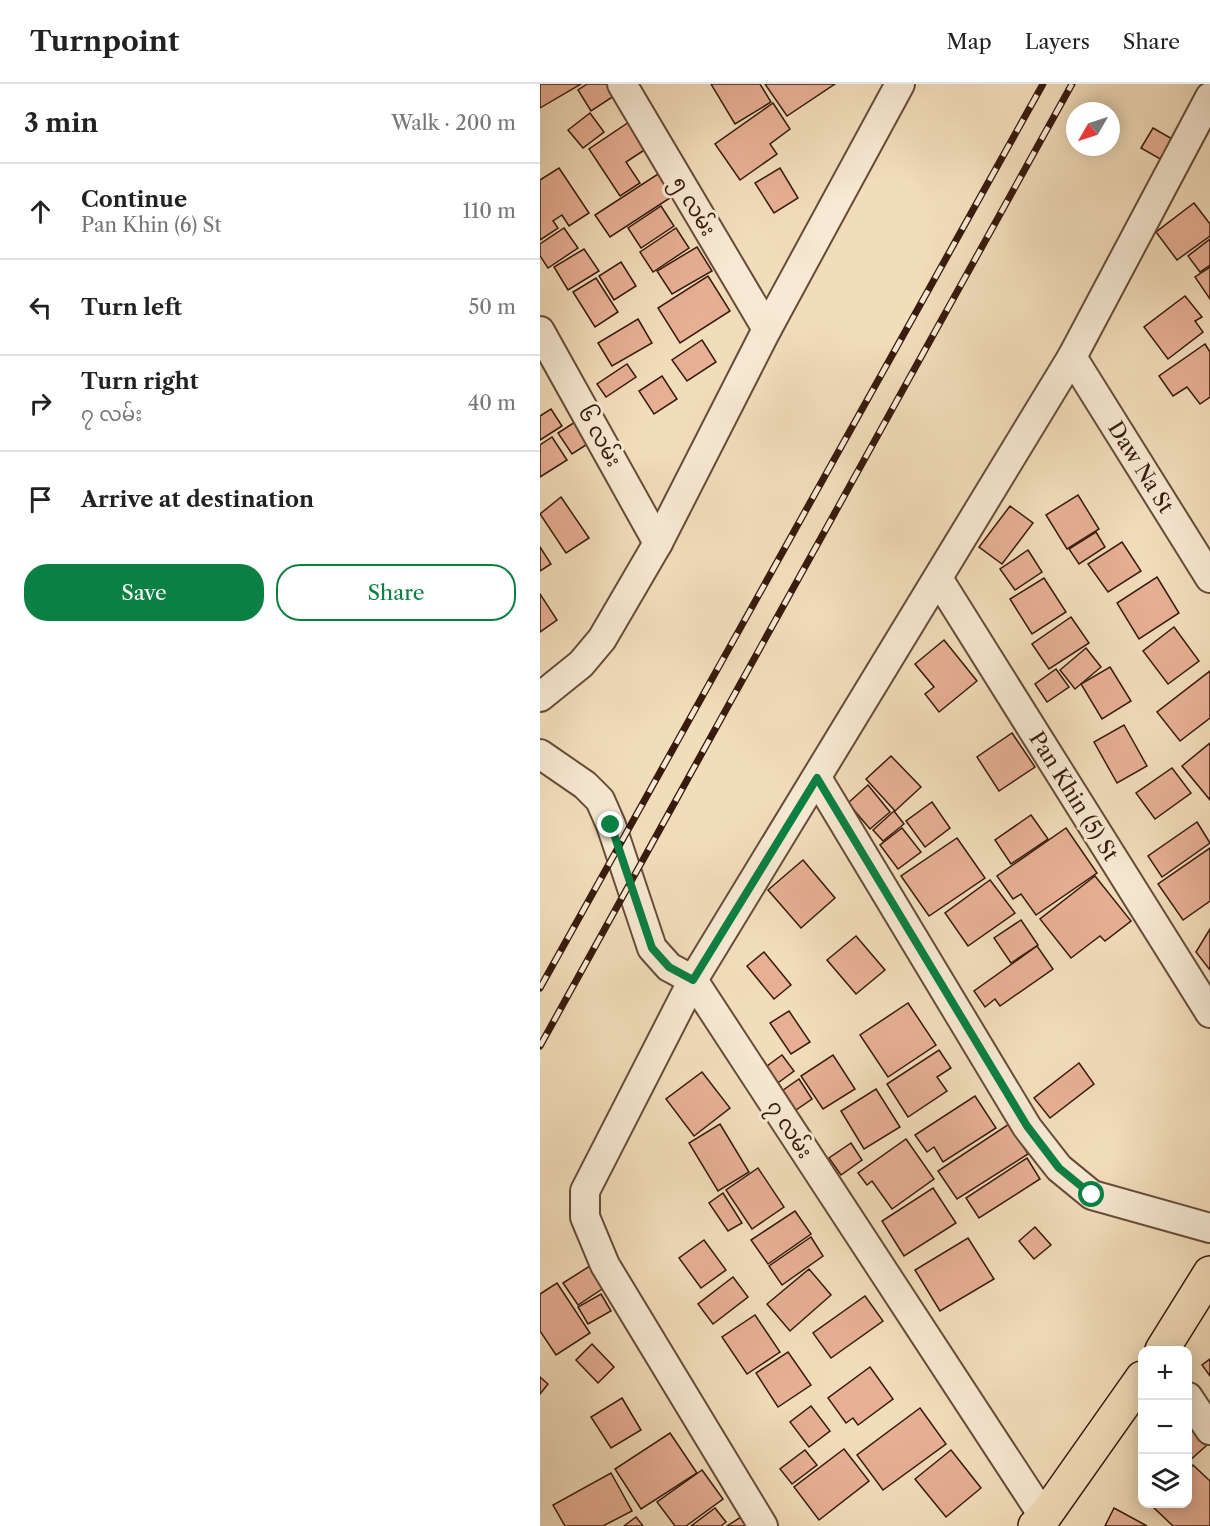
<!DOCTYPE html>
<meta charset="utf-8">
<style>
:root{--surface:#fff;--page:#f6f6f6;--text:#222;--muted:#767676;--line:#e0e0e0;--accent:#0b8043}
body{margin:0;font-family:"Libre Caslon Text","Noto Sans Myanmar",serif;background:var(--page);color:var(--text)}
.controls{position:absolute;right:18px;bottom:18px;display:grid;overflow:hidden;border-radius:12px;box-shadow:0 3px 15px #0003}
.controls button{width:54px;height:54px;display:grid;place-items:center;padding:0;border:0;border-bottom:2px solid var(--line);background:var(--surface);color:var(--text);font:30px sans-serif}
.compass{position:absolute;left:526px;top:18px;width:54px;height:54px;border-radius:50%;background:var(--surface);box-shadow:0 3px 15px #0003;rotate:231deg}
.stop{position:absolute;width:18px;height:18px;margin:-14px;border:4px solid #0b8043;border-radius:50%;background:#fff}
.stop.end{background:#0b8043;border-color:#fff;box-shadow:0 2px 6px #0008}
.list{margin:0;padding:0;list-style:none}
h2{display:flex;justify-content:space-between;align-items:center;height:78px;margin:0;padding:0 24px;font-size:26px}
h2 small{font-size:20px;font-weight:400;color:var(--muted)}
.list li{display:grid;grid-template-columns:39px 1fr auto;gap:18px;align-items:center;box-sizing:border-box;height:96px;padding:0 24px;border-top:2px solid var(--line)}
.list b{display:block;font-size:22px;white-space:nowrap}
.list p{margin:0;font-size:20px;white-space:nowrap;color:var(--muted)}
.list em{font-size:20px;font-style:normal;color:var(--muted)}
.actions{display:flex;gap:12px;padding:18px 24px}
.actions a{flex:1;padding:14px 0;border:2px solid var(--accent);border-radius:24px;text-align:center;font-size:21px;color:var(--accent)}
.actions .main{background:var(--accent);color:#fff}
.icon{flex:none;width:33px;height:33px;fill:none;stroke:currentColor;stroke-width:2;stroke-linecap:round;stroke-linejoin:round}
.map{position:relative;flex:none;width:670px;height:1442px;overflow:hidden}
header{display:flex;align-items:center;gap:36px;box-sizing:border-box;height:84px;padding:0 30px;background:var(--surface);border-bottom:2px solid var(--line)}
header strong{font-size:28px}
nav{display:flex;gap:33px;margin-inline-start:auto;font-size:21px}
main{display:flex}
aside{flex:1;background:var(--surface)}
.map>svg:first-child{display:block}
.building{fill:#e7b095;stroke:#381b0d;stroke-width:1.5}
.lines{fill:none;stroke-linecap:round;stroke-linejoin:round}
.street-casing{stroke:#664c38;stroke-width:32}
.primary-casing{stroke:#381b0d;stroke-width:36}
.street{stroke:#f7e9d3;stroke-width:28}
.primary{stroke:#f2ddbb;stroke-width:33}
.rail-casing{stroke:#381b0d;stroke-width:7}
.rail{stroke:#f7e9d3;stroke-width:4.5;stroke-dasharray:14;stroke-linecap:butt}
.route{stroke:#0b8043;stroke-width:8}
.labels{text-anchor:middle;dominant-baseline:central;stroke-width:6;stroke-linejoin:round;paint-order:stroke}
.street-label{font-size:21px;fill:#381b0d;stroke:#f7e9d3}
</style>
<header>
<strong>Turnpoint</strong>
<nav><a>Map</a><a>Layers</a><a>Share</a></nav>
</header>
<main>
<aside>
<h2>3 min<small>Walk · 200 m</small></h2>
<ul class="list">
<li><svg class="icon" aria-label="ahead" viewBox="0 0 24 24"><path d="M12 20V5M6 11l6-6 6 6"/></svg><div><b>Continue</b><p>Pan Khin (6) St</p></div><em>110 m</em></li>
<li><svg class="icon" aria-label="left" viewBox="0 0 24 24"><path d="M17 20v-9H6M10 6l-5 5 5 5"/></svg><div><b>Turn left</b></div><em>50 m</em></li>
<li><svg class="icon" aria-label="right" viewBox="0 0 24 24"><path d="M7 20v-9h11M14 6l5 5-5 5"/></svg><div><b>Turn right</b><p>၇ လမ်း</p></div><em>40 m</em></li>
<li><svg class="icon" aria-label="arrive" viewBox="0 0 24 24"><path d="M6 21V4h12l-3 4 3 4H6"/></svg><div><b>Arrive at destination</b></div></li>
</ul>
<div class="actions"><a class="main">Save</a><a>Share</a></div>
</aside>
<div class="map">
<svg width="670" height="1442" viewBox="0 0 670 1442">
<rect width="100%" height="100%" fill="#f2ddbb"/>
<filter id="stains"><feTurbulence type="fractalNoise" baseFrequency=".00333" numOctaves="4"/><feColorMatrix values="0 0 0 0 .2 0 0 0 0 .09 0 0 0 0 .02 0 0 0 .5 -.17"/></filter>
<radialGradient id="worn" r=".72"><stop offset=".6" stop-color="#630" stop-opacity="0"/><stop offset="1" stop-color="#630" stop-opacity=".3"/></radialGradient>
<g class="building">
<polygon points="0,0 41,0 0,24"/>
<polygon points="47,0 70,0 77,10 51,27 38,6"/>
<polygon points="171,0 220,0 231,18 195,40"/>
<polygon points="225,0 295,0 247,32"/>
<polygon points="233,19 250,45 230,60 237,70 200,96 175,60"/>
<polygon points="50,29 64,48 43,64 28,46"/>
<polygon points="89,38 106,65 86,78 100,99 80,112 49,65"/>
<polygon points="613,44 634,56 622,76 601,64"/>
<polygon points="19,84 49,129 29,142 22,131 13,137 18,144 0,156 0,96"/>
<polygon points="240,84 258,114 234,129 215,99"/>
<polygon points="118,90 133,112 70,153 55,131"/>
<polygon points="654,119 670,140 670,152 637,176 616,148"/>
<polygon points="121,122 134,142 101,164 88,144"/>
<polygon points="24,144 38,164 8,184 0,172 0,160"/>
<polygon points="136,144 149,164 113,188 100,168"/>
<polygon points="670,155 670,181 660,188 648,172"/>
<polygon points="157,163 172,187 132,210 117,187"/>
<polygon points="44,165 59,187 28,206 14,183"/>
<polygon points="81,178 96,202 74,216 59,192"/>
<polygon points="670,183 670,215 655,193"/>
<polygon points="168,192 190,227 140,259 118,224"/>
<polygon points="56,194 78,228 55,243 33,208"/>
<polygon points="645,212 662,233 655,237 663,248 628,275 604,243"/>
<polygon points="98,235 112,259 72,282 58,259"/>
<polygon points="162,256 176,278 147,297 132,276"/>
<polygon points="665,260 670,268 670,313 660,320 647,303 633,312 619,292"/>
<polygon points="87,280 96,293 66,313 57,300"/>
<polygon points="122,292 137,315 114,330 99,307"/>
<polygon points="11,325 22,342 0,356 0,332"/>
<polygon points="35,338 49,359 32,370 18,349"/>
<polygon points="12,353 27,376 0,393 0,361"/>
<polygon points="538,411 559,445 527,465 506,431"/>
<polygon points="21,413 49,454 26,469 0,430"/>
<polygon points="470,422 493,439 462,480 439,463"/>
<polygon points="556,448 565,463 539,480 529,465"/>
<polygon points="582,458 601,487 568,508 548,480"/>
<polygon points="0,463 11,480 0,487"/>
<polygon points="488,466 502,488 475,506 460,485"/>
<polygon points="617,493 639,529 599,555 577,519"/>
<polygon points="504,494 526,528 492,550 470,515"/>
<polygon points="0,510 17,536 0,548"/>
<polygon points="531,533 549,559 509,585 492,560"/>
<polygon points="634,543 659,577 628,600 603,567"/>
<polygon points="404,556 437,597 399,628 385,610 394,603 375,580"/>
<polygon points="546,564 561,583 535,605 520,586"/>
<polygon points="570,583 591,617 562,635 541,600"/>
<polygon points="516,585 529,603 507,618 495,600"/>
<polygon points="670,587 670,634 640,657 617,628"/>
<polygon points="584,641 607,682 577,699 554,658"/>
<polygon points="472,649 495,683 459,707 437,673"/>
<polygon points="670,659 670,716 642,682"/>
<polygon points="351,672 381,703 355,727 326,695"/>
<polygon points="632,684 651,709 615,735 596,709"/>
<polygon points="328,701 350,728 330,745 308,719"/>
<polygon points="392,718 410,744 385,763 366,737"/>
<polygon points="354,727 364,740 343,757 333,746"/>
<polygon points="491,731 508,755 471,780 455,756"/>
<polygon points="657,738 670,759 622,793 608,772"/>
<polygon points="362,744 381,768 358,785 340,761"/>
<polygon points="526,744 557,789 496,831 481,810 473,815 457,792"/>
<polygon points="417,754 445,794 389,832 361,792"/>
<polygon points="670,764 670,817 643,836 618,800"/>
<polygon points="263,776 295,814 261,844 228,806"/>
<polygon points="555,792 591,837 565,857 560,852 531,874 500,835"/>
<polygon points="450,796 475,829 428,862 405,829"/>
<polygon points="481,836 498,861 471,879 454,854"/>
<polygon points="670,845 670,886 656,868"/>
<polygon points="316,852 345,886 316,910 287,876"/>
<polygon points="497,862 513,885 460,922 455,915 445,923 434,907"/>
<polygon points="224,868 251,901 234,915 207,882"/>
<polygon points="368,919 396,961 348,993 320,951"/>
<polygon points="249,927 270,958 251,970 230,939"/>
<polygon points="399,966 411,984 397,993 407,1007 368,1033 347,1000"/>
<polygon points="242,971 254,987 235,1001 223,985"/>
<polygon points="293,971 315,1005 283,1025 261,992"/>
<polygon points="539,979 554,1000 510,1034 494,1014"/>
<polygon points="162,988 190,1024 154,1052 126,1015"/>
<polygon points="259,995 272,1015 253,1028 239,1009"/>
<polygon points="336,1005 360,1043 324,1065 301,1027"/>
<polygon points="435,1012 456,1044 403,1078 394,1063 387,1068 375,1051"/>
<polygon points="180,1040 209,1088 178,1107 149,1059"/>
<polygon points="469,1040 488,1070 417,1115 398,1087"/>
<polygon points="366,1055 394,1095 352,1125 332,1097 327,1101 318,1089"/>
<polygon points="311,1059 322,1076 301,1091 289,1074"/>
<polygon points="487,1074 500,1095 439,1134 426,1114"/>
<polygon points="218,1084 244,1123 212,1145 186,1106"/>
<polygon points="393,1104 416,1139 364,1172 342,1137"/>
<polygon points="183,1109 202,1139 188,1147 169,1119"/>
<polygon points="255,1127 271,1150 228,1180 211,1156"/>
<polygon points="495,1143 511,1161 494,1175 479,1157"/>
<polygon points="271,1153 283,1172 242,1201 229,1182"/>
<polygon points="428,1154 454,1195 400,1227 375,1186"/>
<polygon points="164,1156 186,1186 161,1204 139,1174"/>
<polygon points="53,1180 68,1201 38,1221 23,1199"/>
<polygon points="269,1185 291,1211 250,1247 227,1220"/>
<polygon points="193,1193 208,1213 173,1240 158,1220"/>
<polygon points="17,1199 50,1249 16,1271 0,1247 0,1210"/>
<polygon points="61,1210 71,1227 48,1240 38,1223"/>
<polygon points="325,1212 343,1237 291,1274 273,1249"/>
<polygon points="215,1231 240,1268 207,1290 182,1253"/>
<polygon points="52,1260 74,1283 58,1299 36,1276"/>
<polygon points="248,1268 271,1301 238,1323 216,1289"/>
<polygon points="670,1275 670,1292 662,1281"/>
<polygon points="330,1283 353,1315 318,1341 313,1334 306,1339 288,1314"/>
<polygon points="0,1293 8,1300 0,1310"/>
<polygon points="82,1314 101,1346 71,1364 51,1333"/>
<polygon points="271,1322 290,1347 269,1363 250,1338"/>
<polygon points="380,1324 406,1360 343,1406 317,1371"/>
<polygon points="648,1340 667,1361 648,1378"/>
<polygon points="130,1349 157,1389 101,1425 75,1385"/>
<polygon points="304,1365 329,1397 279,1436 254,1403"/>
<polygon points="265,1366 277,1381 252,1400 240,1385"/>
<polygon points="411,1366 441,1404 406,1433 375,1395"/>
<polygon points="653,1381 670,1397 670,1442 633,1442 613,1423 616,1420 648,1420 648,1387"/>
<polygon points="162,1386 183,1415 146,1442 135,1442 117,1418"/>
<polygon points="71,1389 92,1427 63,1442 25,1442 13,1421"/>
<polygon points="175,1424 186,1438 181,1442 151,1442"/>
<polygon points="574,1424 607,1442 565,1442"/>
<polygon points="204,1431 211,1442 187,1442"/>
<polygon points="96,1433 103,1442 84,1442"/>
</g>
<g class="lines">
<g class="street-casing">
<g id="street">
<polyline points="82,0 227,245"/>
<polyline points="0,247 118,459"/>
<polyline points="532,273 670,494"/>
<polyline points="399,496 670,929"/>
<polyline points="0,613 41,580 62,555 118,459 227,245 360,0"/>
<polyline points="0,670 45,701 60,716 71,741 112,864 129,883 153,896 504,1433"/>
<polyline points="277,694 487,1043 519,1084 552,1111 670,1144"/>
<polyline points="648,1313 670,1346"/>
<polyline points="223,1442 65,1181 45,1133 45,1107 153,896 532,273 670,13"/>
</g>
</g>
<g class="primary-casing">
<g id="primary">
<polyline points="622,1266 670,1189"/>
<polyline points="495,1442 504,1433 602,1294"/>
</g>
</g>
<use href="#street" class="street"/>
<use href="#primary" class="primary"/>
<g class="rail-casing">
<g id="rail">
<polyline points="0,904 503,0"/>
<polyline points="0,962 532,0"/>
</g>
</g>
<use href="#rail" class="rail"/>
</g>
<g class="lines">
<polyline class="route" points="71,741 112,864 129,883 153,896 277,694 487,1042 519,1084 552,1111"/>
</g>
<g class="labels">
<g class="street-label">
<text transform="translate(154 122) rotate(59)">၅ လမ်း</text>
<text transform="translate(60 352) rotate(61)">၆ လမ်း</text>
<text transform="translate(601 383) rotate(58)">Daw Na St</text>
<text transform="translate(534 712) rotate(58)">Pan Khin (5) St</text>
<text transform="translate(250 1045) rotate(57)">၇ လမ်း</text>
</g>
</g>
<rect width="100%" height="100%" filter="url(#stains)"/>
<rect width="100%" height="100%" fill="url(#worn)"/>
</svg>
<div class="controls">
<button>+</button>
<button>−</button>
<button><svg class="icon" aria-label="layers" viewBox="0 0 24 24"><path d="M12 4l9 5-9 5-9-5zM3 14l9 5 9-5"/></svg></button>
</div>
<svg class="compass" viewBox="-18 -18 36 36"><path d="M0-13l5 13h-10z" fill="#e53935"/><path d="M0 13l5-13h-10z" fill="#767676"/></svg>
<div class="stop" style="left:552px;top:1111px"></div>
<div class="stop end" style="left:71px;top:741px"></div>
</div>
</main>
